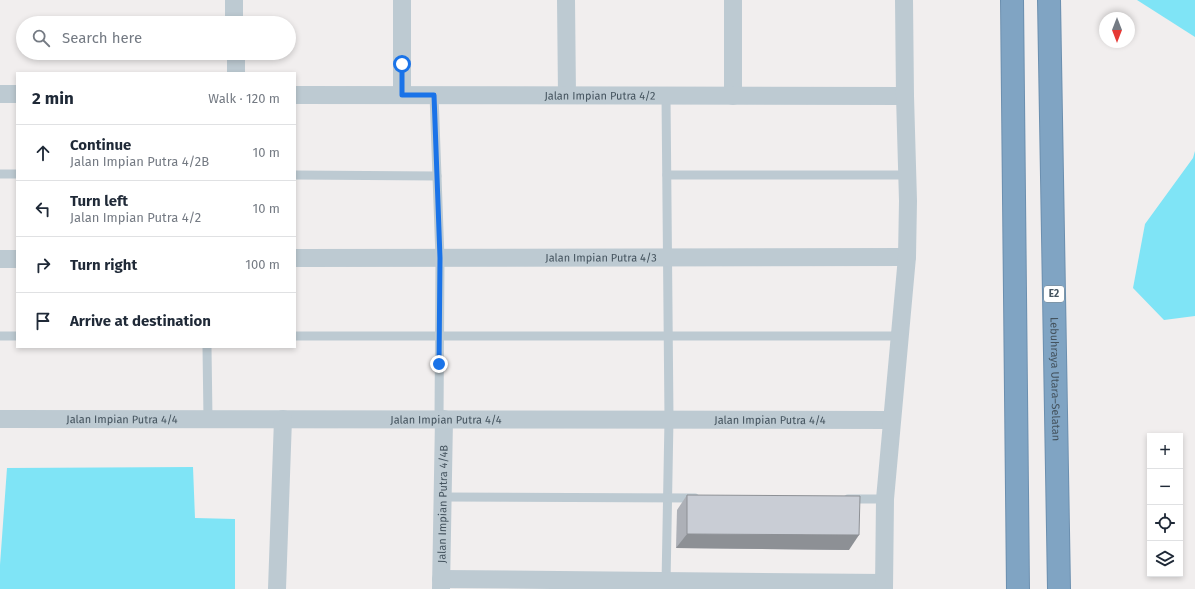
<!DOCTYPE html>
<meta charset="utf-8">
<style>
:root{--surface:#fff;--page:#f6f6f7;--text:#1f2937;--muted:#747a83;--line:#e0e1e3}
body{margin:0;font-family:"Fira Sans",sans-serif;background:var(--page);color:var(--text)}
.controls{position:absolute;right:12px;bottom:12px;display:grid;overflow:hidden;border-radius:0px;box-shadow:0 2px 6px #0003}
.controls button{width:36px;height:36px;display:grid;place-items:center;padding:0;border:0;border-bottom:1px solid var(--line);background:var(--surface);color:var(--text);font:20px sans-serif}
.compass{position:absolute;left:1099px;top:12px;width:36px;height:36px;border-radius:50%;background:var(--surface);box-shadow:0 2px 6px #0003;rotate:180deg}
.stop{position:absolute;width:12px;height:12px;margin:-9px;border:3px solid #1a73e8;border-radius:50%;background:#fff}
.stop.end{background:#1a73e8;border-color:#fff;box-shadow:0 1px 4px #0008}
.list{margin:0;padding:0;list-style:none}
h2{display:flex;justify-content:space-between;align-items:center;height:52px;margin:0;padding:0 16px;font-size:17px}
h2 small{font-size:13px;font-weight:400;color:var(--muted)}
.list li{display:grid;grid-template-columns:26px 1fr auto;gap:12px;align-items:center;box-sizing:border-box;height:56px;padding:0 16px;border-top:1px solid var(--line)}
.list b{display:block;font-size:15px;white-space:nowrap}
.list p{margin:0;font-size:13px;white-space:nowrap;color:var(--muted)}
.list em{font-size:13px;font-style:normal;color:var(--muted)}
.icon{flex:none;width:22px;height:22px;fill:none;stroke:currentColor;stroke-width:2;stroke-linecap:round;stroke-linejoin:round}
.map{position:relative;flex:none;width:1195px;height:589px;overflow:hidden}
.search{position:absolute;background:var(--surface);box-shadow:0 2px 6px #0003;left:16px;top:16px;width:280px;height:44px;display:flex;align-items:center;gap:10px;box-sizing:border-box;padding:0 14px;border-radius:22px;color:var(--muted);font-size:15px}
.panel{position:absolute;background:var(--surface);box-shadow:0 2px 6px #0003;left:16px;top:72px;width:280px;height:276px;border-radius:0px}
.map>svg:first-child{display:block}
.water{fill:#7fe4f6}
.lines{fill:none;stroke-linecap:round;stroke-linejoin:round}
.motorway-casing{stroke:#6b8faf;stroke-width:24}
.service{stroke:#bdcad2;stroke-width:9}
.minor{stroke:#bdcad2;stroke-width:18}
.motorway{stroke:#80a4c3;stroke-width:22}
.wall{fill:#adb0b7}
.shaded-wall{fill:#8d9095}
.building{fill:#c9cdd5;stroke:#8d9095}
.route{stroke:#1a73e8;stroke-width:5}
.labels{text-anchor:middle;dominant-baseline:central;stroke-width:3;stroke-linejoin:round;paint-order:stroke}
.shield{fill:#fff;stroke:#7c878e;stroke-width:1}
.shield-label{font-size:10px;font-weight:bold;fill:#44535e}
.street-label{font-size:11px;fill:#44535e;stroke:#fff}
</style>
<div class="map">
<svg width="1195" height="589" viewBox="0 0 1195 589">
<rect width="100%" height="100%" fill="#f1eeee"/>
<g class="water">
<polygon points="1137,0 1195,0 1195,37"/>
<polygon points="1195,151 1195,316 1164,320 1133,288 1145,224 1193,158"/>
<polygon points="193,467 195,518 235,519 235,589 0,589 0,565 7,468"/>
</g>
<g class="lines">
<g class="motorway-casing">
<g id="motorway">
<polyline points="1012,0 1018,589"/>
<path id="s5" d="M1049,0L1059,589"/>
</g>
</g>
<g class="service">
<polyline points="434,95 440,258 439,419"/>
<polyline points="666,96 669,419 666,584"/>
<polyline points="0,174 17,174"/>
<polyline points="295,175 437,176"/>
<polyline points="667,175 907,175"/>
<polyline points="0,336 17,336"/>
<polyline points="295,336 899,336"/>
<polyline points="207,347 208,419"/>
<polyline points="442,497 695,498"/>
<polyline points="848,499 885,499"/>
</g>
<g class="minor">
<polyline points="234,0 234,23"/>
<polyline points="402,0 402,95"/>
<polyline points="566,0 567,95"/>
<polyline points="733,0 733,96"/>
<polyline points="236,53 236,73"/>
<polyline points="0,94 17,94"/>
<path id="s1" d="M295,95L905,96"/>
<path id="s2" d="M295,258L907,257"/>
<polyline points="0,259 17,259"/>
<path id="s3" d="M0,419L891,420"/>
<polyline points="441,579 884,583"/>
<polyline points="277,589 283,419"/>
<path id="s4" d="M441,589L444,419"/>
<polyline points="884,589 885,499 907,257 908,201 905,96 904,0"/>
</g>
<use href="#motorway" class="motorway"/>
</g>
<polygon class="wall" points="687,495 849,550 676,548 677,510"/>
<polygon class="shaded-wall" points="687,534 859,535 849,550 676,548"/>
<polygon class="building" points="687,495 860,496 859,535 687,534"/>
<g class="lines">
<polyline class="route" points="402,64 402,95 434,95 440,258 439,364"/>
</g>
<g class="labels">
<rect class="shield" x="1044" y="286" width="20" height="16" rx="3"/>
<g class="shield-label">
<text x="1054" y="294">E2</text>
</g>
<g class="street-label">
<text stroke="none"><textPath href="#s1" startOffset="305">Jalan Impian Putra 4/2</textPath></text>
<text stroke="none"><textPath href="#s2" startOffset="306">Jalan Impian Putra 4/3</textPath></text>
<text stroke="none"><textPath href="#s5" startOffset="379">Lebuhraya Utara–Selatan</textPath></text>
<text stroke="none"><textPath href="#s3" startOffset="122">Jalan Impian Putra 4/4</textPath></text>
<text stroke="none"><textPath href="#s3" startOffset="446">Jalan Impian Putra 4/4</textPath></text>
<text stroke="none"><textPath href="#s3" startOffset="770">Jalan Impian Putra 4/4</textPath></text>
<text stroke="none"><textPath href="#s4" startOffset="85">Jalan Impian Putra 4/4B</textPath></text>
</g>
</g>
</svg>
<div class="controls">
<button>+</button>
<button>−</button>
<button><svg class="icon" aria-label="locate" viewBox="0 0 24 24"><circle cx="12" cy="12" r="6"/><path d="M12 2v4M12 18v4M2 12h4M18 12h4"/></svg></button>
<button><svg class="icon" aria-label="layers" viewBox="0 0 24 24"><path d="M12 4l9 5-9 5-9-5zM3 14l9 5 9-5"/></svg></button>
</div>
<svg class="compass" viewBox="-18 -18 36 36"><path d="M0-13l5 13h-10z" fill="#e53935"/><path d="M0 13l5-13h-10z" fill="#747a83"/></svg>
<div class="stop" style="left:402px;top:64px"></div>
<div class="stop end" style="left:439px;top:364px"></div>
<div class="search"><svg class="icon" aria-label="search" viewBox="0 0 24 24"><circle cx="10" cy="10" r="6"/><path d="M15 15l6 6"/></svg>Search here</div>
<section class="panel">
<h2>2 min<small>Walk · 120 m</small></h2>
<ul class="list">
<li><svg class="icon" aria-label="ahead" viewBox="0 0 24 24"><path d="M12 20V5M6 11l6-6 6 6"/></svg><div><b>Continue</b><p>Jalan Impian Putra 4/2B</p></div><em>10 m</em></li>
<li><svg class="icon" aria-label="left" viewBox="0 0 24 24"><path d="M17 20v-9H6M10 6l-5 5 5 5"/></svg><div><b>Turn left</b><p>Jalan Impian Putra 4/2</p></div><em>10 m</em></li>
<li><svg class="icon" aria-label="right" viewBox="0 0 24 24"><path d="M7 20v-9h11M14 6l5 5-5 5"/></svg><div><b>Turn right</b></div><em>100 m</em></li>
<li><svg class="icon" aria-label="arrive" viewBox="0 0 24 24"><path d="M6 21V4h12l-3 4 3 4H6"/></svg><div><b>Arrive at destination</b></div></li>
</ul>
</section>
</div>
